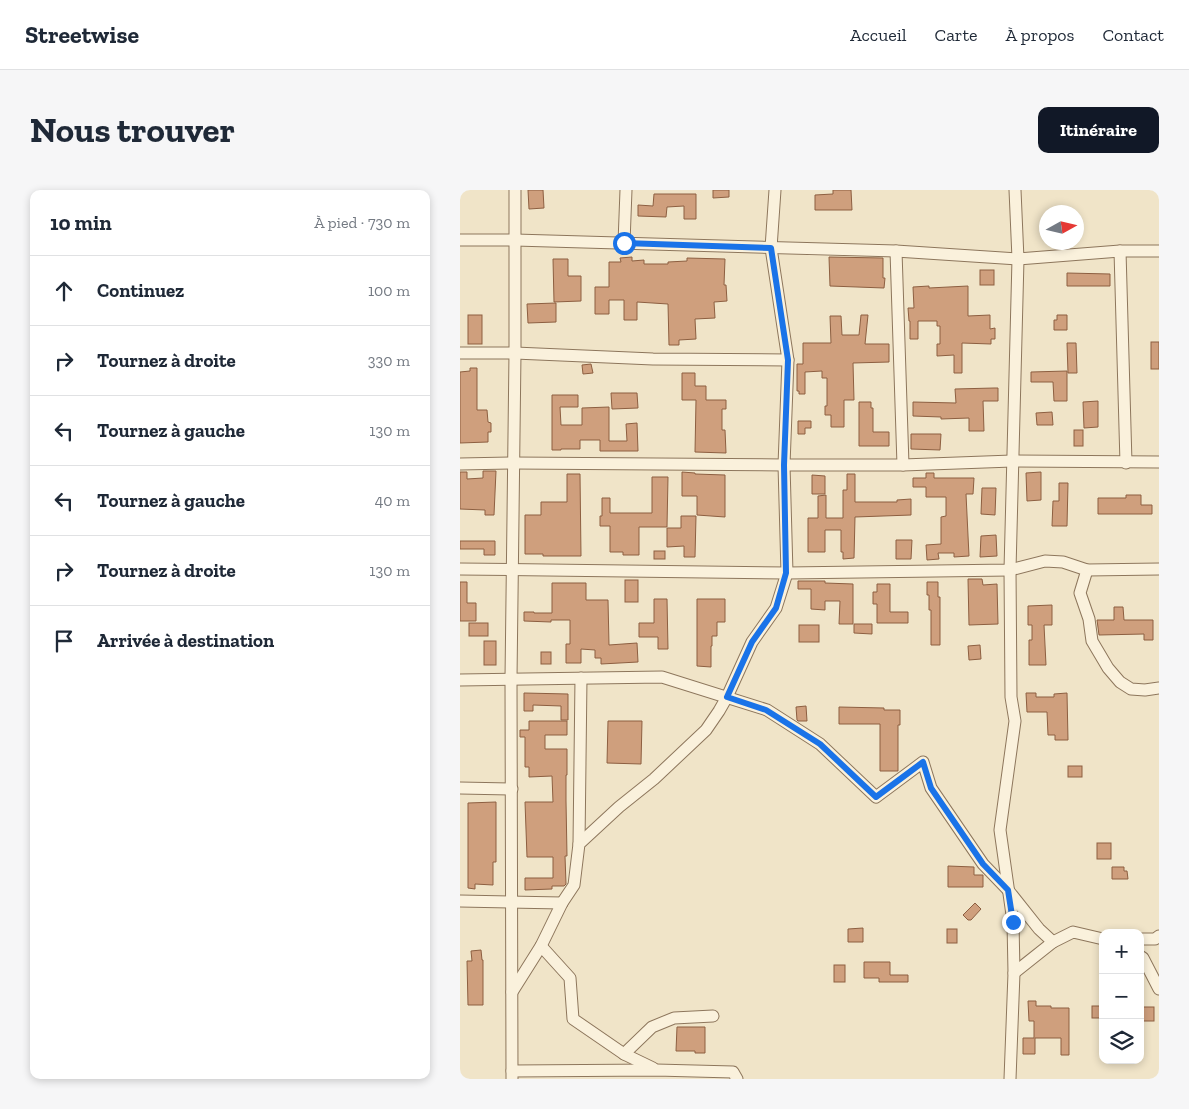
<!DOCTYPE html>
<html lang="fr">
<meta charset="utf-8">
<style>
:root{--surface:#fff;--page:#f6f6f7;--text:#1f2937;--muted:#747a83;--line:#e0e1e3;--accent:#111827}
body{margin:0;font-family:"Zilla Slab",serif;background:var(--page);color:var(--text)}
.controls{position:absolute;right:15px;bottom:15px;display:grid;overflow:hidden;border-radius:10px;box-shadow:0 2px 8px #0003}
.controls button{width:45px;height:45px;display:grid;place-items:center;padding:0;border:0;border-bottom:1px solid var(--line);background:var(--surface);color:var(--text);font:25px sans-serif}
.compass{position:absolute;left:579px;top:15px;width:45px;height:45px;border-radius:50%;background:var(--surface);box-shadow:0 2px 8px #0003;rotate:82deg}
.stop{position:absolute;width:15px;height:15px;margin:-11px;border:4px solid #1a73e8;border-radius:50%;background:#fff}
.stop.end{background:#1a73e8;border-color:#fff;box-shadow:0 1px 5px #0008}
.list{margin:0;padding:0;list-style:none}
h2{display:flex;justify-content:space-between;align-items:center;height:65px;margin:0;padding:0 20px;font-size:21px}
h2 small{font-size:16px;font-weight:400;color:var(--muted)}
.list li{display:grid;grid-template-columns:32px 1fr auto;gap:15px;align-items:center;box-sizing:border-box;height:70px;padding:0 20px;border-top:1px solid var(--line)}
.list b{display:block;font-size:19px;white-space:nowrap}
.list em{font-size:16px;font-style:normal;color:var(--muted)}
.icon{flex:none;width:28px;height:28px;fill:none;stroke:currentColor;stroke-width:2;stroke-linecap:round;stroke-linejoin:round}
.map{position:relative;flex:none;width:699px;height:889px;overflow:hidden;border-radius:10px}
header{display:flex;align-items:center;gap:30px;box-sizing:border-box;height:70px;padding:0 25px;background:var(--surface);border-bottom:1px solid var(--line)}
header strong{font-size:24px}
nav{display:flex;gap:28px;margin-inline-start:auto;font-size:18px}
.intro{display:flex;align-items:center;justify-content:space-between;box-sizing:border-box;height:120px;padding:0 30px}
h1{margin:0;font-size:35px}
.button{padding:12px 22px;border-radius:10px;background:var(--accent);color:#fff;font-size:18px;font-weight:700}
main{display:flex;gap:30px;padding:0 30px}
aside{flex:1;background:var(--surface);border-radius:10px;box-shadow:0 2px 8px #0003}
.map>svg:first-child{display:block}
.building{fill:#cf9f7d;stroke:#8d5f41}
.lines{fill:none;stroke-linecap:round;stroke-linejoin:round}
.street-casing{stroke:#8d765c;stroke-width:13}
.street{stroke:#faf1dc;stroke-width:11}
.route{stroke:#1a73e8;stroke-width:6}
</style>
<header>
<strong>Streetwise</strong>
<nav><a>Accueil</a><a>Carte</a><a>À propos</a><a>Contact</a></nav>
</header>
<div class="intro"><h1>Nous trouver</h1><a class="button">Itinéraire</a></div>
<main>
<aside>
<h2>10 min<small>À pied · 730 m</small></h2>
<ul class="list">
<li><svg class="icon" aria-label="ahead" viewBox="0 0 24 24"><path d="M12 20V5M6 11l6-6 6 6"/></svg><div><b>Continuez</b></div><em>100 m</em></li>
<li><svg class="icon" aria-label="right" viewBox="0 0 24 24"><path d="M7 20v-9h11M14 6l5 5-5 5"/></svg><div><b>Tournez à droite</b></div><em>330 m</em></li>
<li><svg class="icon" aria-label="left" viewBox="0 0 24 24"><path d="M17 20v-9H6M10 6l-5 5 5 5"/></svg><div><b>Tournez à gauche</b></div><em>130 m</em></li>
<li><svg class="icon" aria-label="left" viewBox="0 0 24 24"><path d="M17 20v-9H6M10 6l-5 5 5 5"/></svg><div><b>Tournez à gauche</b></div><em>40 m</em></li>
<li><svg class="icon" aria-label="right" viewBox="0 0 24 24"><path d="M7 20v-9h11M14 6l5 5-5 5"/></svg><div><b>Tournez à droite</b></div><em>130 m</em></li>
<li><svg class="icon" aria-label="arrive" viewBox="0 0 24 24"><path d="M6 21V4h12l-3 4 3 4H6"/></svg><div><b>Arrivée à destination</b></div></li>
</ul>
</aside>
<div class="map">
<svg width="699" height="889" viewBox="0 0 699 889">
<rect width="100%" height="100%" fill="#f0e4c8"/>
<g class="building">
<polygon points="68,0 83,0 84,18 69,19"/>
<polygon points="253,0 269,0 269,7 253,8"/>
<polygon points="373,0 391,0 392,20 355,20 355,5 373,4"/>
<polygon points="194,4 236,4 236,29 224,29 224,16 207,17 206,27 178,26 178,15 193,16"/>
<polygon points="172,67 172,71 184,70 184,74 208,74 208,72 227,71 227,68 265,69 264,95 266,95 267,111 254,112 255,128 235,129 236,149 219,150 219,155 209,155 208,114 177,112 177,130 164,130 164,110 149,110 149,124 135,124 135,97 149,97 149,72 161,72 160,68"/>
<polygon points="369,67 423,68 423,88 425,88 424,98 370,96"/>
<polygon points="93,69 108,69 108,86 121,86 121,111 94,112"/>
<rect x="520" y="80" width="14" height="15"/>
<polygon points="607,83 650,84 650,96 607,96"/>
<polygon points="469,96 469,98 508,96 508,126 530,125 530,139 535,138 535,149 531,149 531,154 502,153 502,183 494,183 494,165 477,166 477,154 480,154 480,136 477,136 477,131 458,131 458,149 450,149 450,131 449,131 448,118 454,118 453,97"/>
<polygon points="96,113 96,132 68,133 67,114"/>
<rect x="8" y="125" width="14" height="29"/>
<polygon points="401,125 408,125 405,154 429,154 429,172 393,173 394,210 384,210 384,237 371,237 371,225 365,225 365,216 367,216 367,188 362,188 362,181 345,182 345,204 339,204 339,201 337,201 337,174 343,174 343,153 371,153 370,126 381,126 382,145 399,145"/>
<polygon points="597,125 607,125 607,140 594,140 594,130 597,130"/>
<rect x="691" y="152" width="8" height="27"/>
<polygon points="607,153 616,153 617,183 608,183"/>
<polygon points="131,174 133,183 123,184 122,175"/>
<polygon points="10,178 17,178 17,220 27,220 28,232 31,233 31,242 28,242 28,252 0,253 0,182 10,181"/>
<polygon points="607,181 607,211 594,211 593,192 571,192 571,182"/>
<polygon points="222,183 235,183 235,196 246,196 246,210 266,210 266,219 262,219 262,240 265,240 266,263 235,262 236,210 222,210"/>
<polygon points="534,198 538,198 538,211 523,211 524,241 509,241 509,228 481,229 481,227 453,226 453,212 496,213 495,199"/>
<polygon points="151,203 177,203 178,218 152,219"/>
<polygon points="92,205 118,205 118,217 100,217 101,235 122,235 122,218 149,217 149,251 167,251 166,234 177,233 178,261 140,261 140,250 120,250 120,259 101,259 101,260 92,260"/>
<polygon points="638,211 638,237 624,238 623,212"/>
<polygon points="399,212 411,212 411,218 413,218 413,242 429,242 429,256 399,256"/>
<polygon points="592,222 593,235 577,235 576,223"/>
<polygon points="338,231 351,231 351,238 345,238 345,244 338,244"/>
<rect x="614" y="240" width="9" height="16"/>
<polygon points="451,244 481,244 480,260 451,259"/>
<polygon points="23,281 36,281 34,325 25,325 25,320 0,319 0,282 7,282 7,289 23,288"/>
<polygon points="222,282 235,283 235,284 265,285 265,327 237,325 237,306 222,306"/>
<polygon points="581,282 581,310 567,311 566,283"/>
<polygon points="466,283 474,283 474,288 514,288 513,304 506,304 509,366 494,367 494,363 478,363 479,369 467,370 466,355 481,354 481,327 486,326 486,307 466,307 466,297 453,297 453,288 466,288"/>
<polygon points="107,284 120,284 121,366 83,366 83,364 65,364 65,325 81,325 81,312 107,312"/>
<polygon points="387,284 395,284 395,312 437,312 437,310 451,309 451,325 395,327 394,368 383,369 383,362 381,362 381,340 365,340 365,362 348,362 348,328 358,328 358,306 366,305 366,328 383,328 383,300 387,300"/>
<polygon points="352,285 365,286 365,304 352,304"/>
<polygon points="192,287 208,287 207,337 179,337 179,365 163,365 163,362 150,362 150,336 140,336 140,326 142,326 142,308 150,308 150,323 192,323"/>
<polygon points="599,293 608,293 607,336 592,336 593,311 599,311"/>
<polygon points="522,298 536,298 535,325 521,324"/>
<polygon points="666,305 681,305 681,315 692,315 692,324 638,324 638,308 666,308"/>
<polygon points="221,326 236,326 235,367 224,367 224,356 207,357 207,338 221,338"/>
<polygon points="536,345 537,366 520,367 521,346"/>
<polygon points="436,350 452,350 451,369 436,369"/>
<polygon points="0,351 35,351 35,365 24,365 24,359 0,359"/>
<rect x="194" y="361" width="11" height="8"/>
<polygon points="508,389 522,389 523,395 537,394 538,434 509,435"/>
<rect x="165" y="390" width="13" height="22"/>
<polygon points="338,391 365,391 365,393 393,394 393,434 379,434 380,411 365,411 365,420 351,419 351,399 338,399"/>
<polygon points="0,392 7,392 7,413 16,413 16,431 0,431"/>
<polygon points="467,392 478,392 478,407 480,407 480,455 471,455 471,420 469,420 469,405 467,405"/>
<polygon points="92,393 126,393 126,410 148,410 149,455 177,453 178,472 141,474 141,468 135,468 135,460 121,459 121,473 106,473 106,454 110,454 110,430 91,430 91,432 64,431 64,422 74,422 74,423 92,423"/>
<polygon points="417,394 430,394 430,422 448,422 448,433 417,433 417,414 413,414 413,402 417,402"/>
<polygon points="194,409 207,409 208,459 198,459 198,447 179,447 179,433 194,433"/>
<polygon points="237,409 265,409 265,432 257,432 257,446 252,446 252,456 251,456 251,477 237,476"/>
<polygon points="592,415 592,435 584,435 586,475 569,475 569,450 572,450 572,435 568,435 568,416"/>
<polygon points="654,417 663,417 664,430 693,430 693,450 684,450 684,444 639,445 637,430 654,430"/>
<rect x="9" y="433" width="19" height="13"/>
<polygon points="394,434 412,434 412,444 394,443"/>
<rect x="339" y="435" width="20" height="17"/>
<rect x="24" y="451" width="12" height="24"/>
<polygon points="520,455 521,469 509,470 508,456"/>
<rect x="81" y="462" width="10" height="12"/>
<polygon points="64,503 108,504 108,530 101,530 101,516 73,515 73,521 64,521"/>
<polygon points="566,503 576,503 576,507 594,507 594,504 607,503 608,550 595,550 595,545 588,545 587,522 567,522"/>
<polygon points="346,516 347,531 338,531 337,530 336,517"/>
<polygon points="379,517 424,518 424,520 440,520 440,535 438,535 438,581 420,581 420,534 379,534"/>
<polygon points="69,531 107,531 107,545 85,545 85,559 107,559 107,585 106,585 106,611 107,666 105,666 106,694 104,696 92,696 92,699 65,700 65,688 93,688 93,667 67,667 65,612 93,612 92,586 69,587 69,577 65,577 65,547 60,547 60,540 69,540"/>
<polygon points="148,531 182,531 181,574 147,573"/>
<rect x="608" y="576" width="14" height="11"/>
<polygon points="36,612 36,672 33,672 33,695 15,694 15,699 8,698 8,613"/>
<rect x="637" y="653" width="14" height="16"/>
<polygon points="488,676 514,677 514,685 523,685 523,697 488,697"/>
<polygon points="652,677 664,677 664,681 667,681 668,689 652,689"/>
<polygon points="515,713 521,719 511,730 508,730 503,725"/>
<polygon points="403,738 403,752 388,752 388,739"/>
<rect x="487" y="739" width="10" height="14"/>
<polygon points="21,760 22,770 23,770 23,815 8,815 7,771 12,771 11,761"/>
<polygon points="404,772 430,772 430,785 448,785 448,792 419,792 419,788 404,788"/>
<rect x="374" y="775" width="11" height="17"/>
<polygon points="568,811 576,811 576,816 591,816 591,818 609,818 609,865 601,865 601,848 575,848 575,864 563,864 563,848 574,848 574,831 569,831"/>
<rect x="632" y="816" width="11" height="12"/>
<rect x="680" y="817" width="14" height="14"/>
<polygon points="217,837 245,837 245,863 235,863 235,861 216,861"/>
</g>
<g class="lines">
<g class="street-casing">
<g id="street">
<polyline points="0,50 55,50 436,61 558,69 660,61 699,61"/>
<polyline points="164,53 166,0"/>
<polyline points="436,61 443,275"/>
<polyline points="660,61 666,273"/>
<polyline points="0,163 55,163 193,169 328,170"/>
<polyline points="0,274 53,273 324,275 443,275 552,271 699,272"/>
<polyline points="0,379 327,383 550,380 585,371 603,372 627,380 699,379"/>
<polyline points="627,380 620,403 629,429 632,451 648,478 660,492 671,499 685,500 699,498"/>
<polyline points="0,490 202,487 307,520 360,554 416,607 463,572 471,598 523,674 548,700 579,739 593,752 613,742 643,749"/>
<polyline points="0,598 52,599"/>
<polyline points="119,654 121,488"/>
<polyline points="0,711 102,713"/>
<polyline points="680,749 695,749 699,746"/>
<polyline points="81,756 110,788 113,829 164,864 193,878"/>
<polyline points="680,766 683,768 699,799"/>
<polyline points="554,783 593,752"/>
<polyline points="52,802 81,756 102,713 114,695 119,654 159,617 194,589 246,540 259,521 267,507 292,452 316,418 327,383 324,275 328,170 311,58 315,0"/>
<polyline points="164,864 192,837 214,828 253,826"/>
<polyline points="52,881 196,880 273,882 277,889"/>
<polyline points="52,889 51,489 55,163 55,0"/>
<polyline points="550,889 554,783 553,732 540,640 555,531 551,507 550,380 558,69 555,0"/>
</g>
</g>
<use href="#street" class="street"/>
</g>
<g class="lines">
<polyline class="route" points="164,53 311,58 328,170 324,275 326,383 316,418 292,452 267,507 306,520 360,554 416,607 463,572 471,598 523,674 548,700 553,732"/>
</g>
</svg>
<div class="controls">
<button>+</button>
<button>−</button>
<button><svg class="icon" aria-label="layers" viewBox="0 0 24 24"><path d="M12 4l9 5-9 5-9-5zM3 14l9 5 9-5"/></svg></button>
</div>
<svg class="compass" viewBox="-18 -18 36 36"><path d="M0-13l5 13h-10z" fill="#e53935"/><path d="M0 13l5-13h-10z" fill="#747a83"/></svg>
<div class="stop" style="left:164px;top:53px"></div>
<div class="stop end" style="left:553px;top:732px"></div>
</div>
</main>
